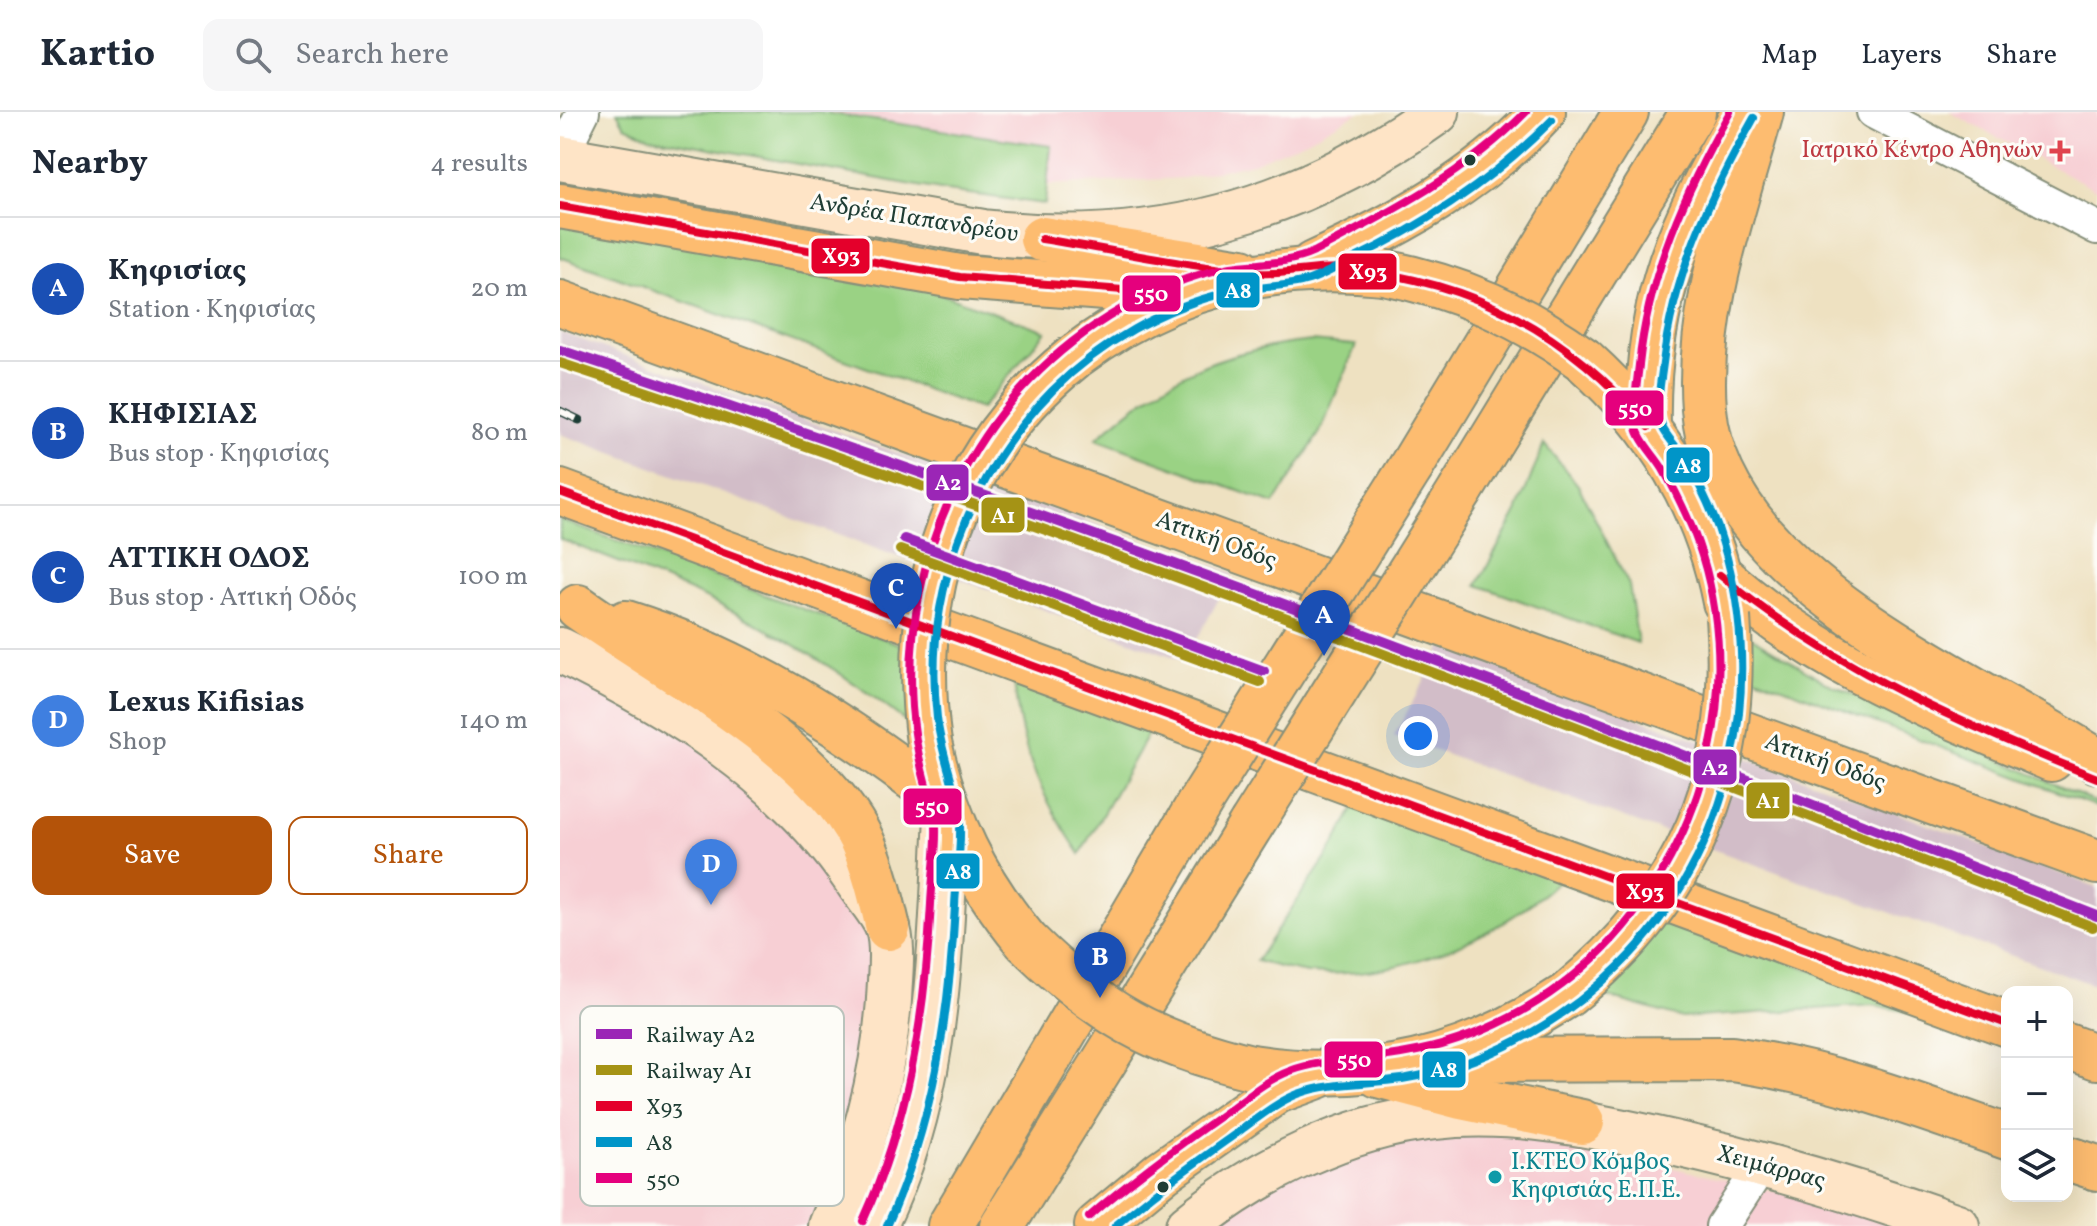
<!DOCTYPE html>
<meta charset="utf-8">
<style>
:root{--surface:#fff;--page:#f6f6f7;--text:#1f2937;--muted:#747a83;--line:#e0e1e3;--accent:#b45309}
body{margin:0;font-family:Vollkorn,serif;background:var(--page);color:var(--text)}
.controls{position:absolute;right:24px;bottom:24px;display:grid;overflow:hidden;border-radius:16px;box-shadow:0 8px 32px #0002}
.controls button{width:72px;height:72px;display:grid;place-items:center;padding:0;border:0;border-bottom:2px solid var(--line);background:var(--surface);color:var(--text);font:40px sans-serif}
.you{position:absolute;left:858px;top:624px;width:28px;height:28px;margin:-20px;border:6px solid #fff;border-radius:50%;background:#1a73e8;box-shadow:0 0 0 12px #1a73e833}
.badge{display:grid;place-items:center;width:52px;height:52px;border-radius:50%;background:var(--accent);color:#fff;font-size:26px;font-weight:700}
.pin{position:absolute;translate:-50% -66px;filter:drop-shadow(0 2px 4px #0008)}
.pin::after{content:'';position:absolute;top:42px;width:28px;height:24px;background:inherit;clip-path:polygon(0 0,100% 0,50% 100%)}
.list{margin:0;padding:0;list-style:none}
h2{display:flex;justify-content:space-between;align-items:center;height:104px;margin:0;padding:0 32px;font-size:34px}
h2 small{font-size:26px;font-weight:400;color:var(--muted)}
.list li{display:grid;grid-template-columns:52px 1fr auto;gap:24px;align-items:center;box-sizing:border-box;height:144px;padding:0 32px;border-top:2px solid var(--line)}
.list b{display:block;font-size:30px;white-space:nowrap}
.list p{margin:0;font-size:26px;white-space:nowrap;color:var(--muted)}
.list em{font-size:26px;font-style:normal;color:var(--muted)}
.actions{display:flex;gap:16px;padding:24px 32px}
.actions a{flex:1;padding:18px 0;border:2px solid var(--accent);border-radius:16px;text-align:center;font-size:28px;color:var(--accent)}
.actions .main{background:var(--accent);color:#fff}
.icon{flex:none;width:44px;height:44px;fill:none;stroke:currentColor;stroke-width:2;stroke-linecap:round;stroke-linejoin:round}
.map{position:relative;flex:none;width:1537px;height:1114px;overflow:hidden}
header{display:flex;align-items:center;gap:48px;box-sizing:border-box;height:112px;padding:0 40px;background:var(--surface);border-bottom:2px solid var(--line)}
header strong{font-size:38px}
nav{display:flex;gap:44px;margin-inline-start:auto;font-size:28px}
.search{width:560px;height:72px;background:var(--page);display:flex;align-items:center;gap:20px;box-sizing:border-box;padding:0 28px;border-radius:16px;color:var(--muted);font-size:30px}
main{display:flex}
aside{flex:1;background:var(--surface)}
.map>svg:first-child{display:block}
.built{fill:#f7cfd4}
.industrial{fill:#d2bdc8}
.green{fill:#9ad284;stroke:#5c885c;stroke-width:2}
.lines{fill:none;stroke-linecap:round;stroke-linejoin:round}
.street-casing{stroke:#868f7a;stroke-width:36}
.secondary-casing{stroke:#868f7a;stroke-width:48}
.primary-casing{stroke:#868f7a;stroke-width:48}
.highway-casing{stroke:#868f7a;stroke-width:48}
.street{stroke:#fff;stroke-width:32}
.secondary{stroke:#fee4c6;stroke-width:44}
.primary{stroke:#fdbc70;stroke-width:44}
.highway{stroke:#fdbc70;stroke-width:44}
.rail-casing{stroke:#1f3d34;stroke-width:9}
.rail{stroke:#fdfcf7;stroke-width:6;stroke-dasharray:18;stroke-linecap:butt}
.primary-bridge-casing{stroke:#868f7a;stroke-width:48;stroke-linecap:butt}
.primary-bridge{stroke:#fdbc70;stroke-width:44}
.bus-1-casing{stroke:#fdfcf7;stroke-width:14}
.bus-2-casing{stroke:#fdfcf7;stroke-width:14}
.bus-3-casing{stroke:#fdfcf7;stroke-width:14}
.bus-1{stroke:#e4002b;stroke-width:8}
.bus-2{stroke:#0095c8;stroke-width:8}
.bus-3{stroke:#e5007d;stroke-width:8}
.rail-1-casing{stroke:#fdfcf7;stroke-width:16}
.rail-2-casing{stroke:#fdfcf7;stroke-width:16}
.rail-1{stroke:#9b26b6;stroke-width:10}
.rail-2{stroke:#a59315;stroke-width:10}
.health-dot{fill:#e0444e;stroke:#fdfcf7;stroke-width:3}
.bus-dot{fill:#1f3d34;stroke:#fdfcf7;stroke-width:3}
.culture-dot{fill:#0f9aa8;stroke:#fdfcf7;stroke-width:3}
.labels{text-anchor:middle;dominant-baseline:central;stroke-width:6;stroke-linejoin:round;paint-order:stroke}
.health-label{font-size:24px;fill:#be3a42;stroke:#fdfcf7;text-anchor:end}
.street-label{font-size:24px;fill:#1f3d34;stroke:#fdfcf7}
.culture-label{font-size:24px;fill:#0d838f;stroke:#fdfcf7;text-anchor:start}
.key{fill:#fdfcf7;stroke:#bac3bc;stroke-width:2}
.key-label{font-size:22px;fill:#1f3d34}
.line-badge{stroke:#fdfcf7;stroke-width:3}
.badge-label{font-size:22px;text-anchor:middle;font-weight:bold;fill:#fff}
</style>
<header>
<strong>Kartio</strong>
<div class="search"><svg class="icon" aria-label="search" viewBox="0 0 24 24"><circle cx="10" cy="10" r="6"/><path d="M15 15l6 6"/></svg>Search here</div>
<nav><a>Map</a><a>Layers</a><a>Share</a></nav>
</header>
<main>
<aside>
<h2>Nearby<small>4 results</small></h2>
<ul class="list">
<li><span class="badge" style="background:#1a4fb4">A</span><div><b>Κηφισίας</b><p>Station · Κηφισίας</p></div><em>20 m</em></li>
<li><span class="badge" style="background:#1a4fb4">B</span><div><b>ΚΗΦΙΣΙΑΣ</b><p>Bus stop · Κηφισίας</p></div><em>80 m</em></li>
<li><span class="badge" style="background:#1a4fb4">C</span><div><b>ΑΤΤΙΚΗ ΟΔΟΣ</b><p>Bus stop · Αττική Οδός</p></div><em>100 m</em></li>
<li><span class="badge" style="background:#3f7fe0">D</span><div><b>Lexus Kifisias</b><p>Shop</p></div><em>140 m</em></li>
</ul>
<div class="actions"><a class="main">Save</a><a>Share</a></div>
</aside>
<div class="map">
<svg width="1537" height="1114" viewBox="0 0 1537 1114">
<rect width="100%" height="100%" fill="#fdfcf7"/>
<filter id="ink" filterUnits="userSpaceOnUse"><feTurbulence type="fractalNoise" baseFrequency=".0125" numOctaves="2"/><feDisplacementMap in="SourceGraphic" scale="16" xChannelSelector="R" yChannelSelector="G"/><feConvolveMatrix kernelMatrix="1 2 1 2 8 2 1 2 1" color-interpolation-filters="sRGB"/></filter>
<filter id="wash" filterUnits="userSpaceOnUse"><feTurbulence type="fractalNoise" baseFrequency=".006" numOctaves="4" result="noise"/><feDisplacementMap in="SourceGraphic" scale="32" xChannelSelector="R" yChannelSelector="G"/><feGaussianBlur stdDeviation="1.8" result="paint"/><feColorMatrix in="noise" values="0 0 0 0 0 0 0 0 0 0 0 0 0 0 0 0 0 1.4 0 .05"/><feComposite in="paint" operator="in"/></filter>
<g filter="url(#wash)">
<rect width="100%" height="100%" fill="#eee1c1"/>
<g class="built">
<polygon points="259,0 799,0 747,28 693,51 625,66 487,73 490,34"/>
<polygon points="1389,0 1537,0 1537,78"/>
<polygon points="0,540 122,610 286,759 314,849 315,930 252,1114 0,1114"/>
<polygon points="884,1018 979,1025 1262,1090 1334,1114 649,1114 722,1066"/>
</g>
<g class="industrial">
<polygon points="0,220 673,461 625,549 0,322"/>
<polygon points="883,534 1537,775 1537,874 834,624"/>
</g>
<g class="green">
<polygon points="57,0 259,0 491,34 485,92 386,79 90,25 65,14"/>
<polygon points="0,111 330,164 486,219 421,297 0,145"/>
<path d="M752,229L796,233L760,320L714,392L536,327C609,262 655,239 752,229Z"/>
<polygon points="984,332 1018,373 1069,473 1078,531 917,473 957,400"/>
<path d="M0,408L358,539L361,622C297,569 229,526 154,490C105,466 51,448 0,427Z"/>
<polygon points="1172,513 1267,571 1537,691 1537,695 1175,557"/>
<path d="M454,568L589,620L520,742C480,683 460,639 454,568Z"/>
<path d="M796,693L1000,767C936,828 840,867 749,861C732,859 713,853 696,849L770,740Z"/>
<polygon points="1098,801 1447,931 1447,935 1354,901 1314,893 1122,906 1028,879"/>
</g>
</g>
<g filter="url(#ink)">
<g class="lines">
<g class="street-casing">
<g id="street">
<polyline points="1313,0 1537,116"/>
<polyline points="0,46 23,0"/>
<polyline points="1162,1114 1203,1051"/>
</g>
</g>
<g class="secondary-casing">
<g id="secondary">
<path d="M0,46L423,120C593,139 738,100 877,0"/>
<path d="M0,538C115,594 225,661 297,769C306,783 321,799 327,814C333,829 331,853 330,869C327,955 305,1035 271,1114"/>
<path d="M314,1114C379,986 380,843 387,703"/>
<path d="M628,1114C696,1059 786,1014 874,1005C954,996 1035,1013 1113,1031C1210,1053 1304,1081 1397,1114"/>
</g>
</g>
<g class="primary-casing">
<g id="primary">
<path d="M1201,0C1175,95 1136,197 1144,297C1158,467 1411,567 1537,649"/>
<polyline points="482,127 682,159"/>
<path d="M753,152C836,114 920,69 983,0"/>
<path d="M514,245C605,176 710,148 823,160"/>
<path d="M1024,248C1098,315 1146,392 1165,490"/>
<path d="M1088,315C1085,187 1121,109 1184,1"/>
<polyline points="851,355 1066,0"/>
<polyline points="901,378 1133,0"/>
<path d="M1160,463C1256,551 1373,596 1491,647"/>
<path d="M369,631C387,710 415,767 466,829"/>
<path d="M691,955C810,973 907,949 1007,883"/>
<polyline points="818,963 901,985 1022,1010"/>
<polyline points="390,1114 639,692"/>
<polyline points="442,1114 691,713"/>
<polyline points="537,1114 602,1060 717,979 758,964"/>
</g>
</g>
<g class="highway-casing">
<g id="highway">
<polyline points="0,94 400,165 623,182"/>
<polyline points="0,191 1537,750"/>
<polyline points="0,380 1447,912"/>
<path d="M18,495C104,557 255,633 301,727C314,755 321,786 328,816"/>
<path d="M66,511C183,548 286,614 383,689"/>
<polyline points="1507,934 1537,945"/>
<path d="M869,948L1172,947C1268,960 1356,993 1447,1025"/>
<polyline points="1507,1046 1537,1056"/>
</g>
</g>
<use href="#street" class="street"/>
<use href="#secondary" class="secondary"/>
<use href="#primary" class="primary"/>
<use href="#highway" class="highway"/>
<g class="rail-casing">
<g id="rail">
<polyline points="0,242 40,251"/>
<polyline points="0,299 19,308"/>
</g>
</g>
<use href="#rail" class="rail"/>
<g class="primary-bridge-casing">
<g id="primary-bridge">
<path d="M823,160C900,175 962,203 1024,248"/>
<path d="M369,631C348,480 394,342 514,245"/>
<polyline points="639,692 851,355"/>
<polyline points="691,713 901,378"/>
<path d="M466,829C539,901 592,931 691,955"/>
<path d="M1007,883C1130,783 1180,662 1168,505"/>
</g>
</g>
<use href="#primary-bridge" class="primary-bridge"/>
<g class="bus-1-casing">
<g id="bus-1">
<polyline points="0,94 400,165 563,178"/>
<path d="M482,127C554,138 627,155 699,161C729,163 760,153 790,157C913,170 1008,220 1088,315"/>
<polyline points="0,380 1447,912"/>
<path d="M1160,463C1273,557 1402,612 1537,666"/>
</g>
</g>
<g class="bus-2-casing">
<g id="bus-2">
<path d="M327,1114C373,1012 389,905 395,794C396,767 401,740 400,714C398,678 381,643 377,606C363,486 408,365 492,279C540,231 603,195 669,180C695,174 723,176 749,168C765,163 780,153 795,146C868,111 934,67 992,8"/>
<path d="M555,1114C595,1079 638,1049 681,1018C699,1005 717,990 738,982C771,970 807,972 842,967C923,954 1001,912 1059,854C1174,740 1210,568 1158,416C1149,392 1138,369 1125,348C1117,333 1100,320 1099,303C1097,286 1101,268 1103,251C1114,161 1150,84 1194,6"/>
</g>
</g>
<g class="bus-3-casing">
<g id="bus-3">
<path d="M529,1105C572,1067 619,1033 666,1000C687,985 706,968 730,959C765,946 804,949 841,942C917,930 990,891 1044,836C1150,728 1189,560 1133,418C1124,397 1114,376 1103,357C1092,339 1076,327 1075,305C1074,288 1077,270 1079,253C1089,160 1125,80 1170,0"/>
<path d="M303,1109C349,1007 365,903 371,792C372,766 377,740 376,714C375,699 369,687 366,673C359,648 354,621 352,595C342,440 415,288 548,205C585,182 628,163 671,155C699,151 728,152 754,140C831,100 905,62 966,0"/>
</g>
</g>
<use href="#bus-1" class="bus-1"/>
<use href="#bus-2" class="bus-2"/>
<use href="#bus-3" class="bus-3"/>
<g class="rail-1-casing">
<g id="rail-1">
<path d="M0,238C519,409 1029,604 1537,804"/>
<polyline points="344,427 704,559"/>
</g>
</g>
<g class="rail-2-casing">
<g id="rail-2">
<path d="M0,251C518,421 1026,616 1533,815"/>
<polyline points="340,438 700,570"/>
</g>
</g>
<use href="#rail-1" class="rail-1"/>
<use href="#rail-2" class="rail-2"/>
</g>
</g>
<path class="health-dot" d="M1496 27h8v8h8v8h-8v8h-8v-8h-8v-8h8z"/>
<g class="bus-dot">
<circle cx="910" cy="48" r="7"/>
<circle cx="603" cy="1075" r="7"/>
</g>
<circle class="culture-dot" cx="935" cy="1065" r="8"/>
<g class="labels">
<g class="health-label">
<text x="1482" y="39">Ιατρικό Κέντρο Αθηνών</text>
</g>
<g class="street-label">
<text transform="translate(354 107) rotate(9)">Ανδρέα Παπανδρέου</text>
<text transform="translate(656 429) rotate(20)">Αττική Οδός</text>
<text transform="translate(1265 651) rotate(20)">Αττική Οδός</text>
<text transform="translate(1211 1056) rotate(15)">Χειμάρρας</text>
</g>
<g class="culture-label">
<text x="951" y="1051">Ι.ΚΤΕΟ Κόμβος<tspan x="951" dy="28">Κηφισιάς Ε.Π.Ε.</tspan></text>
</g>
</g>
<rect x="20" y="894" width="264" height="200" rx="12" class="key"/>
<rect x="36" y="917" width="36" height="10" fill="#9b26b6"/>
<rect x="36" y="953" width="36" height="10" fill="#a59315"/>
<rect x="36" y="989" width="36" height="10" fill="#e4002b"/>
<rect x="36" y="1025" width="36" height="10" fill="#0095c8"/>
<rect x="36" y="1061" width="36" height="10" fill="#e5007d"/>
<g class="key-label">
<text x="86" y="930">Railway A2</text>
<text x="86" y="966">Railway A1</text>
<text x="86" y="1002">X93</text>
<text x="86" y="1038">A8</text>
<text x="86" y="1074">550</text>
</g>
<g class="line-badge">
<rect x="250" y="125" width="61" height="38" rx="8" fill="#e4002b"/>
<rect x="777" y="140" width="61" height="39" rx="8" fill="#e4002b"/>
<rect x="655" y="159" width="46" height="38" rx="8" fill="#0095c8"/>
<rect x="561" y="162" width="61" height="39" rx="8" fill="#e5007d"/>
<rect x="1044" y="277" width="61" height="38" rx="8" fill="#e5007d"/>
<rect x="1105" y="334" width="46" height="38" rx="8" fill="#0095c8"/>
<rect x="365" y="351" width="45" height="39" rx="8" fill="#9b26b6"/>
<rect x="420" y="384" width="46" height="38" rx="8" fill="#a59315"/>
<rect x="1132" y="636" width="46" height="38" rx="8" fill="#9b26b6"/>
<rect x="1185" y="669" width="46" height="39" rx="8" fill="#a59315"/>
<rect x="342" y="675" width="61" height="39" rx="8" fill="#e5007d"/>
<rect x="375" y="740" width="46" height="38" rx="8" fill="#0095c8"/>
<rect x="1055" y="760" width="61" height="38" rx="8" fill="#e4002b"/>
<rect x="763" y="928" width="61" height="39" rx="8" fill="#e5007d"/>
<rect x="861" y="938" width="46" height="39" rx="8" fill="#0095c8"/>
</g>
<g class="badge-label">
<text x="281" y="151">X93</text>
<text x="808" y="167">X93</text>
<text x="678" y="186">A8</text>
<text x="591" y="189">550</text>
<text x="1075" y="304">550</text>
<text x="1128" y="361">A8</text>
<text x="388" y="378">A2</text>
<text x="443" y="411">A1</text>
<text x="1155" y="663">A2</text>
<text x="1208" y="696">A1</text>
<text x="372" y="702">550</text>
<text x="398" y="767">A8</text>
<text x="1085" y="787">X93</text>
<text x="794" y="955">550</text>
<text x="884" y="965">A8</text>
</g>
</svg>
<div class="controls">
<button>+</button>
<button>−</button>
<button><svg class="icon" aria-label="layers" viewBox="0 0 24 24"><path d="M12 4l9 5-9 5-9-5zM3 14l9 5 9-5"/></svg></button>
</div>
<div class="you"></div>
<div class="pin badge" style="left:764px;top:544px;background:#1a4fb4">A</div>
<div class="pin badge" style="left:540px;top:886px;background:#1a4fb4">B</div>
<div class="pin badge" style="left:336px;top:517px;background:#1a4fb4">C</div>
<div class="pin badge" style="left:151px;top:793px;background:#3f7fe0">D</div>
</div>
</main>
